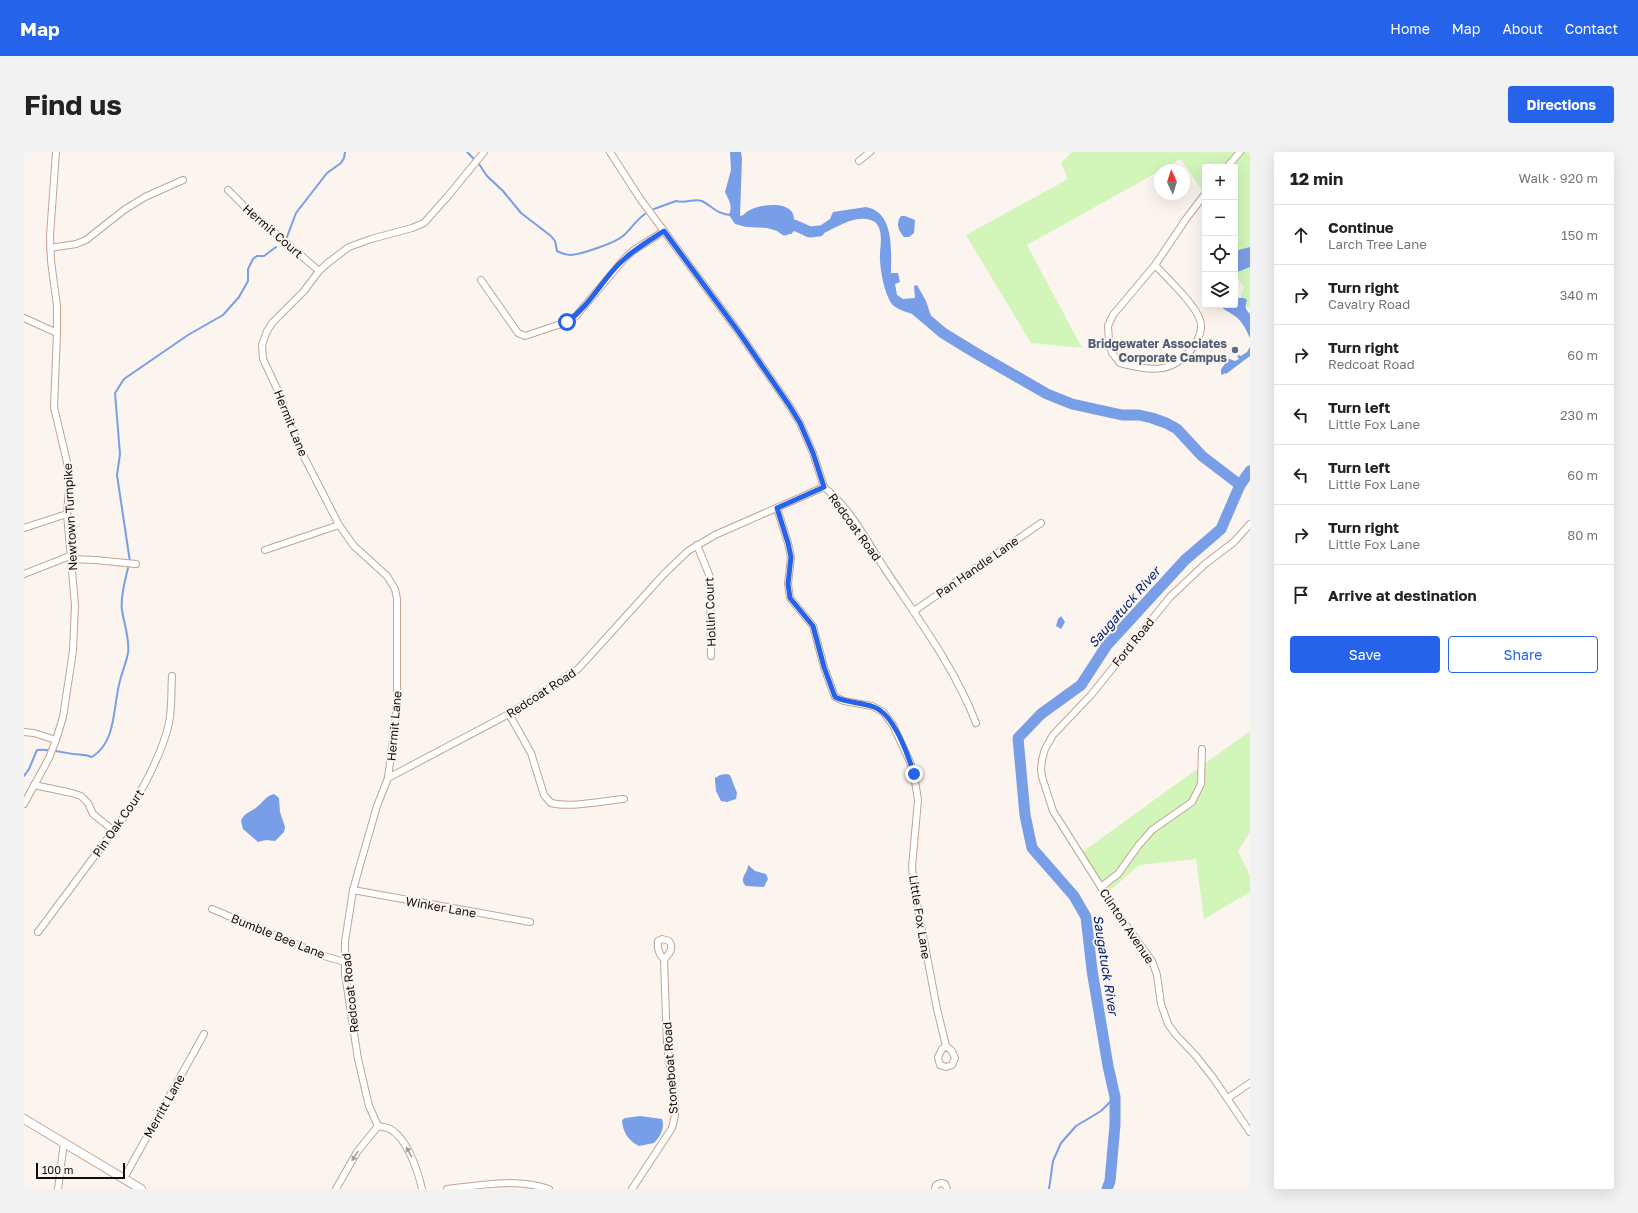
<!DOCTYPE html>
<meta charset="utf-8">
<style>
:root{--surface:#fff;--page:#f2f2f2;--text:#222;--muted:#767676;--line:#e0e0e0;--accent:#2563eb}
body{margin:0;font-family:"Golos Text",sans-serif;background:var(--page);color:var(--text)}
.controls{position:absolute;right:12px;top:12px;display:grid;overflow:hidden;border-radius:4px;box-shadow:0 4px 16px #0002}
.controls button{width:36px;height:36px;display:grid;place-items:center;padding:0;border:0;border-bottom:1px solid var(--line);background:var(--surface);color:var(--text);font:20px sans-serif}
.compass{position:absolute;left:1130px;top:12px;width:36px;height:36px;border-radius:50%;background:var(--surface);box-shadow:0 4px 16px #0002;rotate:356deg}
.scale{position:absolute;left:12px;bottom:10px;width:89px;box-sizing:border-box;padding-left:4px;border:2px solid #170c06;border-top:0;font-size:11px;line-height:14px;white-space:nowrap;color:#170c06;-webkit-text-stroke:3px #fbf4ef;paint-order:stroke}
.stop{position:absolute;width:12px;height:12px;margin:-9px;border:3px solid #2563eb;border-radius:50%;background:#fff}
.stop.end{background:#2563eb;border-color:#fff;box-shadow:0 1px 4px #0008}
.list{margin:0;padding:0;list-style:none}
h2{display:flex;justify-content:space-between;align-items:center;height:52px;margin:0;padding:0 16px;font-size:17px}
h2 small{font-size:13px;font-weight:400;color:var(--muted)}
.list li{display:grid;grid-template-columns:26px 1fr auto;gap:12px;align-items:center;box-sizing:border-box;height:60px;padding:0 16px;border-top:1px solid var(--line)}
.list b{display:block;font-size:15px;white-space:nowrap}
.list p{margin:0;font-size:13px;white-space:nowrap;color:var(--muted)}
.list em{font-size:13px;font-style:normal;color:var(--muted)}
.actions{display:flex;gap:8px;padding:12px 16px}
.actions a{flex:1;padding:9px 0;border:1px solid var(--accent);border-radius:4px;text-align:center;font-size:14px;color:var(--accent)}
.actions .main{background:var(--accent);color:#fff}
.icon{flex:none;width:22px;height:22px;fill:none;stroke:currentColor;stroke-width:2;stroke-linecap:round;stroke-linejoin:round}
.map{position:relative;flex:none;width:1226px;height:1037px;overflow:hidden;border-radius:4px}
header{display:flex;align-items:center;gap:24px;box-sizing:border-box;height:56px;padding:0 20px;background:var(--accent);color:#fff}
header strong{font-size:19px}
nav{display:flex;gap:22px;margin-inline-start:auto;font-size:14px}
.intro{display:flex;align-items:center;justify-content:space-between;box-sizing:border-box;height:96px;padding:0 24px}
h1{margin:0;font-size:28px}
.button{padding:10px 18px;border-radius:4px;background:var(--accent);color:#fff;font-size:14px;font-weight:700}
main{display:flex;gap:24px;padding:0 24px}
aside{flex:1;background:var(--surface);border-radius:4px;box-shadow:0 4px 16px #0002}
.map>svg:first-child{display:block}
.green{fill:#d2f5ba}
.water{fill:#799ee8}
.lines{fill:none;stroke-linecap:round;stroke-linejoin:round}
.stream{stroke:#799ee8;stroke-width:2}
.river{stroke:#799ee8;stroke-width:11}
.minor-casing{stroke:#c5a491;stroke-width:8}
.major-casing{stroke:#c5a491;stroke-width:10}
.minor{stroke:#fff;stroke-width:6}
.major{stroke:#fff;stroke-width:8}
.oneway{fill:#a29e9b}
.route{stroke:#2563eb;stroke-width:5}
.service-dot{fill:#5c6f8a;stroke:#fbf4ef;stroke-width:1.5}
.labels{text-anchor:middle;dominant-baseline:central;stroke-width:4;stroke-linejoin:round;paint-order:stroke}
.street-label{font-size:12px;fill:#170c06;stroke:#fbf4ef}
.service-label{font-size:12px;font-weight:bold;fill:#4e5e75;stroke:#fbf4ef;text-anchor:end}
.water-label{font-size:13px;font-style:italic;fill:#022074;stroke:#fbf4ef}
</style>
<header>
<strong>Map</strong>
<nav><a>Home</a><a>Map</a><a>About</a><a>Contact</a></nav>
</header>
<div class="intro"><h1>Find us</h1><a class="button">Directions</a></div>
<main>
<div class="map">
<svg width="1226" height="1037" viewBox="0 0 1226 1037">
<rect width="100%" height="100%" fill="#fbf4ef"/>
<g class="green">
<polygon points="1048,0 1226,0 1226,157 1216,147 1220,135 1211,123 1211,15 1181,15 1181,43 1157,7 1003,93 1058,196 1007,191 942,83 1044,27 1037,11"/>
<polygon points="1226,579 1226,680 1214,699 1226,724 1226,740 1180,767 1172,707 1115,713 1081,743 1054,703"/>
</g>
<g class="water">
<path d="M706,0H717L718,6L716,64C720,64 721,60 726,58C735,53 760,49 768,60C772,67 770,75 768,82L760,81L743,76L722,75L711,72L705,63C709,53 705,49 701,40L707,18Z"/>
<path d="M842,55C871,60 867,100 867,121H874L876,130L871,132L873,143L879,147L891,146L890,134L893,133L902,149L908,167L902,170C892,160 875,161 867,151C860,139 857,122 856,109C855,96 861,80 851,70C826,56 795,94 779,83L780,78H789L793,76L806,67L809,60Z"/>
<path d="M877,64H881L891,68L890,81L885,85H880C875,80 871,71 877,64Z"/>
<polygon points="1226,95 1226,115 1211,121 1211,99"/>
<path d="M1211,146H1220L1223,148C1221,155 1221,157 1226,162V186C1222,178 1219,170 1211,164C1206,160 1200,159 1196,153H1211Z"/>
<polygon points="1226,195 1226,204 1202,222 1200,221 1199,223 1197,222 1197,217 1201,212 1203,206 1211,209 1215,207 1213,204 1215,203 1217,204 1223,200"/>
<polygon points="1037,464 1041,470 1037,477 1032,474 1034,467"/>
<polygon points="702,622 706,623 713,641 712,647 703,650 697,649 692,639 691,629 691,626 696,623"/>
<path d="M250,642L255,646L256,660L261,675L260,680L251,689L242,688L234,690L219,677L217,669C220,660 228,660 234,654C240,649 242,644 250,642Z"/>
<path d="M724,713L731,719L742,722L744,727L740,735L722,734C714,726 724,722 724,713Z"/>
<path d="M616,964L638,967C641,976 636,985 630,991L615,994C604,988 599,981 598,968L601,966Z"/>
</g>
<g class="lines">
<g class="stream">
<path d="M443,0L455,12L463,24L479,39L497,61L527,84L531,89L533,99C537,101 542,103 547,103C558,102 591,91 599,84C607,77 612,68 621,62"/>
<path d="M630,57L652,49C661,52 669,46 678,49C688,54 694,63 707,63"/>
<polyline points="263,85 272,61 303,21 317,11 320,6 321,0"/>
<polyline points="106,410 93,323 96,302 91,241 100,227 164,183 199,163 215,145 224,129 224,117 229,107 233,104 240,104 252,95"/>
<path d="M0,624L5,617L13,598C26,597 36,600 49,602C57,603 60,602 68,605C92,590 89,557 95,533C97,522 102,512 104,501C106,487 100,472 98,458C96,445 101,429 104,416"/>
<polyline points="1025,1037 1029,1009 1037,991 1052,974 1077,959 1091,945"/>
</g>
<g class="river">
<polyline points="758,76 761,78 770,73 786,80 795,79"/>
<polyline points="893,159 919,181 950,200 1023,242 1048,252 1098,263 1115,263 1128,266 1142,271 1153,277 1178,304 1216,333"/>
<polyline points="1083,1037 1086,1029 1091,973 1091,945 1084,914 1068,818 1062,765 1050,744 1008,696 1001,663 994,586 1017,562 1057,533 1083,493 1161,408 1197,377 1216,333 1226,319"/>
</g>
<g class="minor-casing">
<g id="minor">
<polyline points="586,0 617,48 714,179 765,253 776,271 789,301 800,335"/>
<polyline points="835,9 846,0"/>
<polyline points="1203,15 1216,0"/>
<polyline points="204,38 222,56 295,119"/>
<polyline points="26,96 52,92 62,88 100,58 121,45 159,28"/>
<path d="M1131,113C1143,126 1171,152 1176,168C1179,176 1175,187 1170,194C1148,223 1128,219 1096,211L1088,201L1085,189L1084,174L1089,163L1131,113L1162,67L1181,42"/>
<polyline points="457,128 494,181 501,184 543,170 552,164 601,106 610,98 640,79"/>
<polyline points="0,166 33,181"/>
<path d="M800,335C826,356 843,389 861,417C894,467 931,516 952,571"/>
<polyline points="753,356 764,391 767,405 764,432 766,446 789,474 800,515 811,545 820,549 848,554 859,560 869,573 886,610 890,623 894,648 888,715 890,736 913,857 922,894 928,899 931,906 928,913 922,915 916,913 914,905 918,897 922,894"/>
<polyline points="1226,372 1210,390 1181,412 1146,445 1067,543 1029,583 1021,597 1018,608 1017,617 1018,625 1029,659 1094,762 1128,809 1133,823 1137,852 1144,872 1152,883 1172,904 1190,927 1226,980"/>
<polyline points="0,376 43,362"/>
<polyline points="673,393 686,425 687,504"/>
<polyline points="241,398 315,373"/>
<polyline points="47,407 71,408 112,412"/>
<polyline points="0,422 46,404"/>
<polyline points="890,459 1017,371"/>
<path d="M485,562L507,601L520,643L527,651C548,656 578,649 600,647"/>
<polyline points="0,580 10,581 32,588"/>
<polyline points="364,626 485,562 554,517 640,422 664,399 691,383 800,335"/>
<polyline points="10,633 48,641 57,644 64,651 69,662 89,678"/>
<polyline points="0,652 25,606 32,588 39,565 49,499 51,453 43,362 46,323 30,255 33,181 33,154 27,109 26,84 32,0"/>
<polyline points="1077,735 1094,722 1114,694 1128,678 1168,650 1177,632 1178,597"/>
<polyline points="329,738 506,770"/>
<polyline points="188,757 300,804 321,810"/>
<path d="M14,780L110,651C124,627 139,598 145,571C148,556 147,540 148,524"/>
<polyline points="1204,946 1226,931"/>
<polyline points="354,974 345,954 334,907 321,822 321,790 329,738 334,720 353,654 364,626 373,555 373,447 371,437 363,424 330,394 315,373 276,297 255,241 239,207 238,193 243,179 249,170 280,139 295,119 305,110 325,95 347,87 388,76 400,71 424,44 460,0"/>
<path d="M354,974C358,975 362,975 366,977C383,986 394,1019 398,1037"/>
<polyline points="100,1026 180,882"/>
<polyline points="34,1037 40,990"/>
<polyline points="312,1037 333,1000 354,974"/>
<path d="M423,1037C457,1033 492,1026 525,1037"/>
<path d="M608,1037L648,976L651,963V950L643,893L640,807C635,803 633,795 634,789L638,787L645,789C650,795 646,802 640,807"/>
<polyline points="911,1037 912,1033 917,1031 921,1032 923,1037"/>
</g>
</g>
<g class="major-casing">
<polyline id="major" points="0,967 117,1037"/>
</g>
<use href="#minor" class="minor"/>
<use href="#major" class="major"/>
</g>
<defs><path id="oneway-solid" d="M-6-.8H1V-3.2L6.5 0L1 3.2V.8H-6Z"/></defs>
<g class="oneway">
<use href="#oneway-solid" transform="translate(385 1000) rotate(-119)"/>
<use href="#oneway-solid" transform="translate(331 1004) rotate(123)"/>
</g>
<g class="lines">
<path class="route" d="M543,170C561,157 572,139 586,122C601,103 620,92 640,79L714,179L765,253L776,271L789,301L800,335L753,356L764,391L767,405L764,432L766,446L789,474L800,515L811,545C823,551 837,550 850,555C870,562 884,603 890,622"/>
</g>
<circle class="service-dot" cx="1211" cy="198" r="4"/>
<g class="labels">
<g class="street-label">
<text transform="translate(249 79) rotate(41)">Hermit Court</text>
<text transform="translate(267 271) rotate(68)">Hermit Lane</text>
<text transform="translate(46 365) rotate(-93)">Newtown Turnpike</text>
<text transform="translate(831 375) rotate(54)">Redcoat Road</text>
<text transform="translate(953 415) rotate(-35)">Pan Handle Lane</text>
<text transform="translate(686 460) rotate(-92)">Hollin Court</text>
<text transform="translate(1109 490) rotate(-51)">Ford Road</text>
<text transform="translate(517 541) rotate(-33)">Redcoat Road</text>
<text transform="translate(370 574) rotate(-85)">Hermit Lane</text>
<text transform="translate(94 671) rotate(-55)">Pin Oak Court</text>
<text transform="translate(417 755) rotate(10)">Winker Lane</text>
<text transform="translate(896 765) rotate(81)">Little Fox Lane</text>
<text transform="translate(1103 774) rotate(56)">Clinton Avenue</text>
<text transform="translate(254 784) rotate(22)">Bumble Bee Lane</text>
<text transform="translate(326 841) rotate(-96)">Redcoat Road</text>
<text transform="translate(646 916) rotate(-94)">Stoneboat Road</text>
<text transform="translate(140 954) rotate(-61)">Merritt Lane</text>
</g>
<g class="service-label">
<text x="1203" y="191">Bridgewater Associates<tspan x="1203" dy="14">Corporate Campus</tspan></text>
</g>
<g class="water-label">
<text transform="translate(1100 455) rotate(-49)">Saugatuck River</text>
<text transform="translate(1082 813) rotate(81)">Saugatuck River</text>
</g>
</g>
</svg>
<div class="controls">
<button>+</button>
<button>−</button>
<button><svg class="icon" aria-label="locate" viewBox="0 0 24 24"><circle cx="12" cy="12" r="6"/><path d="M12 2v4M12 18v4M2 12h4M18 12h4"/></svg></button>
<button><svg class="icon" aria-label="layers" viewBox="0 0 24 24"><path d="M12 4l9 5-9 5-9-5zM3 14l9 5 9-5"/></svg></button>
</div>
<svg class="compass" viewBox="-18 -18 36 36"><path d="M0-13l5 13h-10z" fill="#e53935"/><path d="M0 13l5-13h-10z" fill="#767676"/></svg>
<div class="scale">100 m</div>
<div class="stop" style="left:543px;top:170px"></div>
<div class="stop end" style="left:890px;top:622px"></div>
</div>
<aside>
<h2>12 min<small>Walk · 920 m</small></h2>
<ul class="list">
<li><svg class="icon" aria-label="ahead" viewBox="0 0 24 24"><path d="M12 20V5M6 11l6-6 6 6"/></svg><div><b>Continue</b><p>Larch Tree Lane</p></div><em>150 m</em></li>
<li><svg class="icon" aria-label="right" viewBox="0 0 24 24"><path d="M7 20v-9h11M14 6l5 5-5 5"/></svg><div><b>Turn right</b><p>Cavalry Road</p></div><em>340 m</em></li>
<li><svg class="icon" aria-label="right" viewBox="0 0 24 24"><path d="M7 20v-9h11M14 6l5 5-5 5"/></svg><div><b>Turn right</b><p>Redcoat Road</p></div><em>60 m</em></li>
<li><svg class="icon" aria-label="left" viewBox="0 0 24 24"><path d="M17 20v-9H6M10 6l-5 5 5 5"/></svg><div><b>Turn left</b><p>Little Fox Lane</p></div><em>230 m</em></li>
<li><svg class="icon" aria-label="left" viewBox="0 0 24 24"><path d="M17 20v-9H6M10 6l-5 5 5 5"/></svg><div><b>Turn left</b><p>Little Fox Lane</p></div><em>60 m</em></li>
<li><svg class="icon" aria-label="right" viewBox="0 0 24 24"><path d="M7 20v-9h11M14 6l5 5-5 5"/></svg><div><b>Turn right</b><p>Little Fox Lane</p></div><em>80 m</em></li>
<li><svg class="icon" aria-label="arrive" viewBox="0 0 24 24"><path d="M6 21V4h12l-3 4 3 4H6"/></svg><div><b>Arrive at destination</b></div></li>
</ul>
<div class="actions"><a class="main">Save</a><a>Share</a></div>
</aside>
</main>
